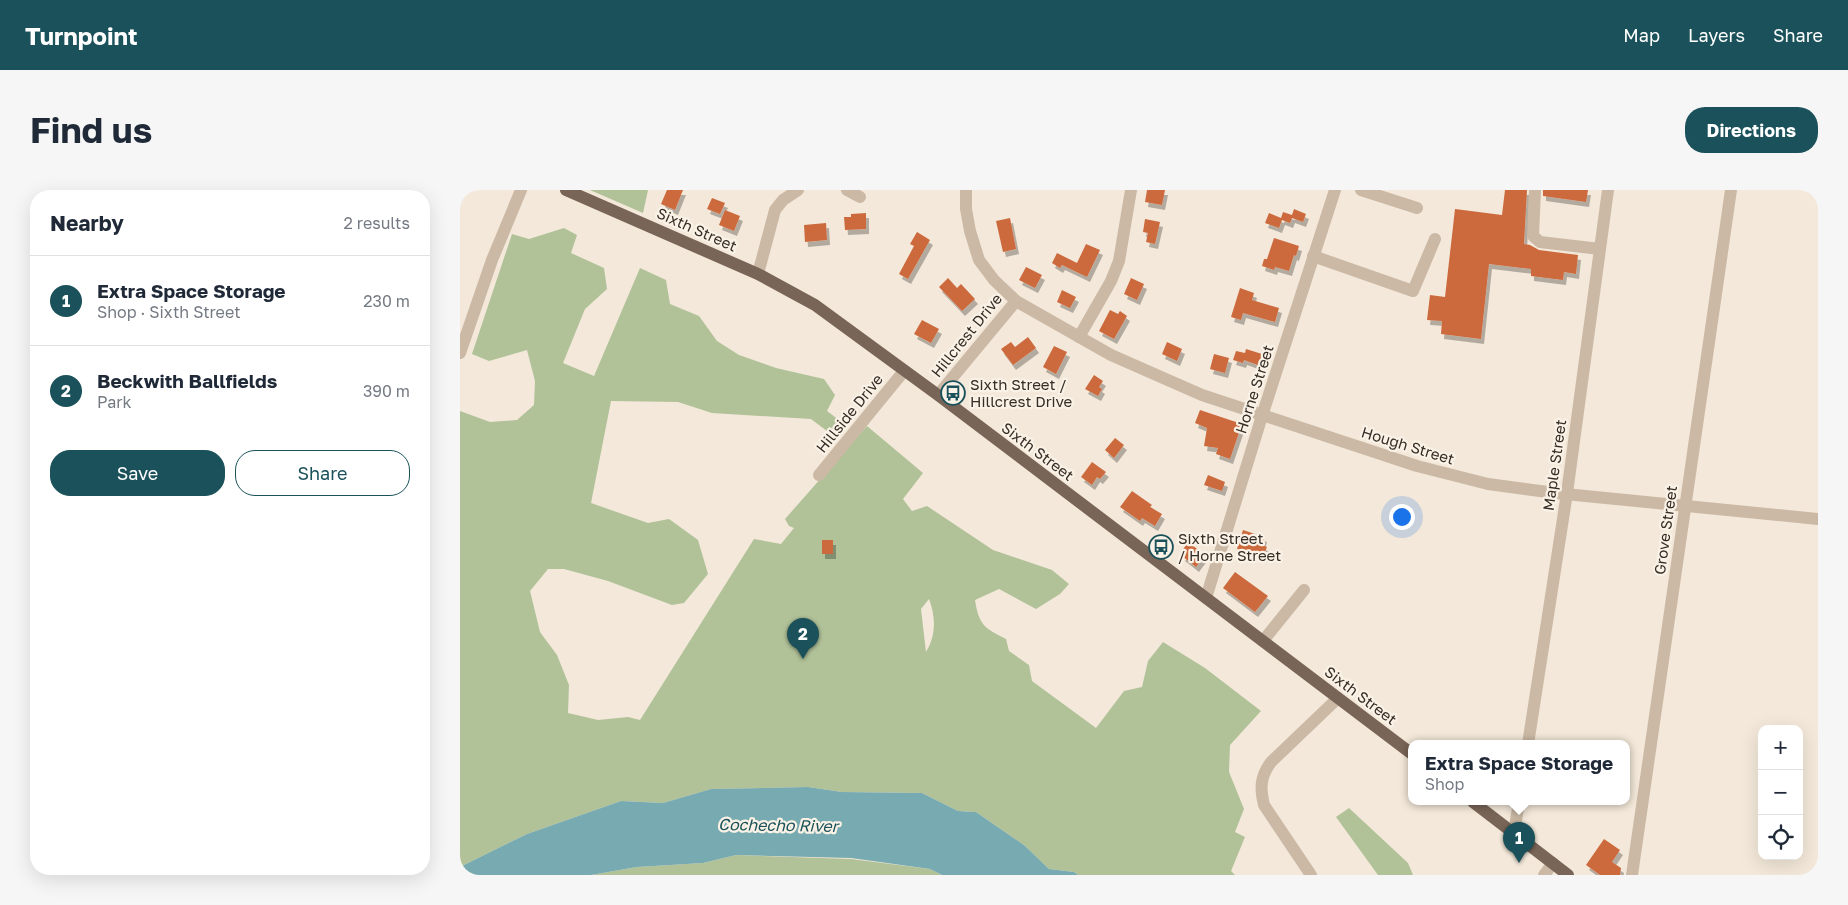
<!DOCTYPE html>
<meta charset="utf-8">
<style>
:root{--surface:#fff;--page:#f6f6f7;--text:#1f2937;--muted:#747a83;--line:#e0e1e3;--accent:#1a515a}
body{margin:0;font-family:"Golos Text",sans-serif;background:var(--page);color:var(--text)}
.controls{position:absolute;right:15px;bottom:15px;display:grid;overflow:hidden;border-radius:10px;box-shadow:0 5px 20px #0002}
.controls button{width:45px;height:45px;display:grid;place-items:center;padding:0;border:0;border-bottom:1px solid var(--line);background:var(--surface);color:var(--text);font:25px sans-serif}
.you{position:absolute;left:941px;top:326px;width:18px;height:18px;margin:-12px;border:4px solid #fff;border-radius:50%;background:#1a73e8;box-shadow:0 0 0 8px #1a73e833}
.badge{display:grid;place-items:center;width:32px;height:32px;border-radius:50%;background:var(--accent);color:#fff;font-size:16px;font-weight:700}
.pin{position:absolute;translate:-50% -41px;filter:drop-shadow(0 1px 2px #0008)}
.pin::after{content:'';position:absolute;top:26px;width:18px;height:15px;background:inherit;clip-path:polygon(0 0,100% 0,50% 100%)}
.popup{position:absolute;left:948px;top:550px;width:222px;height:65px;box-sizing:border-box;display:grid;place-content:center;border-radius:10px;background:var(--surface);filter:drop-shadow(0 1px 4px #0005);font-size:16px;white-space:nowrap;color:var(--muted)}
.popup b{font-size:19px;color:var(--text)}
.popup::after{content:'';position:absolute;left:50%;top:100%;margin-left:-10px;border:10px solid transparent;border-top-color:var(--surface)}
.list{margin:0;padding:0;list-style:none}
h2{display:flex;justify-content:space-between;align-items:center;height:65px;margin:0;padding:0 20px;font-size:21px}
h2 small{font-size:16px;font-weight:400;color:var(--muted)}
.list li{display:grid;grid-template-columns:32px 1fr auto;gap:15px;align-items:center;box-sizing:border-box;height:90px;padding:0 20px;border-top:1px solid var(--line)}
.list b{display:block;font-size:19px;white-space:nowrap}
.list p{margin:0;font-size:16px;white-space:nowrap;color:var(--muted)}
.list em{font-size:16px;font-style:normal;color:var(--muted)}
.actions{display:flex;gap:10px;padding:15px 20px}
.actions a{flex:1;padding:11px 0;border:1px solid var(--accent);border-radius:20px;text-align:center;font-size:18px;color:var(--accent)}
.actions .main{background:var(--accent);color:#fff}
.icon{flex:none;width:28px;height:28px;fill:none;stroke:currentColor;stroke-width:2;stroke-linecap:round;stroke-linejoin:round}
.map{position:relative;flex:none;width:1358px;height:685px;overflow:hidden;border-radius:20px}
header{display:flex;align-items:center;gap:30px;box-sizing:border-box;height:70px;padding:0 25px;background:var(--accent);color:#fff}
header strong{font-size:24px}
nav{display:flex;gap:28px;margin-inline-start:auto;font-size:18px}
.intro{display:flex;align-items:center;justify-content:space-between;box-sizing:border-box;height:120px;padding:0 30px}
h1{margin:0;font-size:35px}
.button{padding:12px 22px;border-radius:20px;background:var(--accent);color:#fff;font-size:18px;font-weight:700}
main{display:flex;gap:30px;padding:0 30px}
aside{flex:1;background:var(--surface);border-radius:20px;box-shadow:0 5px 20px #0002}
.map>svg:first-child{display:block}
.green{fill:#b1c299;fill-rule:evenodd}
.water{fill:#77abb1}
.building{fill:#cc6a3e;filter:url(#shadow)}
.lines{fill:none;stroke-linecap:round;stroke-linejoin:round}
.minor{stroke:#cbb9a5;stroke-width:12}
.major{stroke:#796557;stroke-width:12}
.labels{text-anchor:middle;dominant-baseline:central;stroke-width:4.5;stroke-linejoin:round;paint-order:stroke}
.street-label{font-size:15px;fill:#362d26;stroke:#faf2e6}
.poi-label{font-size:15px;fill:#362d26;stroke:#faf2e6;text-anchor:start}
.water-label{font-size:16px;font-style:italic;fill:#1a515a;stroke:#faf2e6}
</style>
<header>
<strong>Turnpoint</strong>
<nav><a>Map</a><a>Layers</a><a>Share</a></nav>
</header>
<div class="intro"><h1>Find us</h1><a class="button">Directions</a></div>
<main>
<aside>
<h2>Nearby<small>2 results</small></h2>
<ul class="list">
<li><span class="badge">1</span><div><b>Extra Space Storage</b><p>Shop · Sixth Street</p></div><em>230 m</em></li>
<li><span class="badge">2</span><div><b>Beckwith Ballfields</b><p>Park</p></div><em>390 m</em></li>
</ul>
<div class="actions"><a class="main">Save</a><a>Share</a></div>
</aside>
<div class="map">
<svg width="1358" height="685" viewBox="0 0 1358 685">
<defs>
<filter id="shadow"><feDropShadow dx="3" dy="5" stdDeviation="0" flood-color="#0004"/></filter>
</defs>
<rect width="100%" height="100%" fill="#f3e8d9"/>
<g class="green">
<polygon points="130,0 188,0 183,23"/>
<path d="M104,38L117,45L111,63L144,78L147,99L125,119L103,173L134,186L180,78L206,90L210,114L239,126L257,151L279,165L316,178L364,189L375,205L367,221L383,233L375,247L351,229L252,223L218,212L151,211L131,313L188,333L209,329L238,350L248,384L224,413L212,415L148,391L104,379H88L70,401L80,442L97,465L109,495L108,523L138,530L168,527L180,530L294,349L321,354L334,338L329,336L325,329L407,236L463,283L443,309L452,321L467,316L533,360L592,380L609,394L600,404L576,419L539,399L515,410C519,436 525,438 546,449L549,461L569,475L572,491L636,538L664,501L682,497L688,471L703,452L745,478L801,521L770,555L769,582L784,619L775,642L785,647L771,681L775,685H618L614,682L589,679L564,655L516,622L498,621L462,603L382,602L348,597L251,599L203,613L161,611L67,644L0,677V221L30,232L57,230L74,215L75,191L67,160L29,171L12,164L52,44L69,49ZM469,409C476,427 476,446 466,462L461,419Z"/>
<polygon points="889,618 948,673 953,685 918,685 876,627"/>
<polygon points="276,665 391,669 470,679 482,685 131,685 177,677 243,673"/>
</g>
<polygon class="water" points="348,597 382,602 462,603 498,621 516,622 564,655 589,679 614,682 618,685 482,685 470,679 391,668 276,665 243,673 177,677 131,685 0,685 0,677 67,644 161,611 203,613 251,599"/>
<g class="building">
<polygon points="207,0 223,0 215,20 201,14"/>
<polygon points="687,0 705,0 702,15 685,12"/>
<polygon points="1045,0 1067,0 1064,54 1070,55 1079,60 1118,65 1116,84 1104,82 1103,90 1071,86 1071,79 1029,74 1021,149 981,144 982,131 967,130 970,105 985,107 995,19 1042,25"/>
<polygon points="1083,0 1128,0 1126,12 1083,6"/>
<polygon points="252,8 265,13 260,24 247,19"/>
<polygon points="834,19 846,24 843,32 832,28 830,33 822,30 819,38 805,33 809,23 821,28 823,22 832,25"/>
<polygon points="265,20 280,26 274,41 259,35"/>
<polygon points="406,23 406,39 385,40 384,27 391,27 391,24"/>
<polygon points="550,28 556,59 543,62 536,31"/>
<polygon points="685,29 700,32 695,54 686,52 688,43 683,42"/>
<polygon points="366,33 367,50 345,52 344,35"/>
<polygon points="457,42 470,50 448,89 439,84 454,56 450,54"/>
<polygon points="814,48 839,56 836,66 834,65 829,81 815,77 814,80 802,76 804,69 807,69"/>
<polygon points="626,54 640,60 627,87 602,75 600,78 592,73 597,63 617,73"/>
<polygon points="566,77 582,85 575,98 559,90"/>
<polygon points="488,88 497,98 501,94 515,109 502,121 479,97"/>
<polygon points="671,88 684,94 677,110 664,104"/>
<polygon points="780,98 794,103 792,110 819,118 815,132 783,123 781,130 771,127"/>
<polygon points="602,100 616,107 610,118 597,112"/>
<polygon points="650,120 658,124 660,121 667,126 654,149 639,141"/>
<polygon points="462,130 479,139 471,153 454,144"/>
<polygon points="568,147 576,158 553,175 541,159 551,152 555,157"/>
<polygon points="707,152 722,159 717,171 702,164"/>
<polygon points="594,156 607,162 596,184 583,177"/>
<polygon points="786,159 802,164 798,175 784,170 783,173 773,170 776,161 785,163"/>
<polygon points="754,164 769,168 765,183 750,179"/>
<polygon points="634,185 643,191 639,197 642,199 638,206 625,199"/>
<polygon points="740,220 782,234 770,269 756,264 758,258 744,256 747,238 735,233"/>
<polygon points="655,248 664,255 654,268 645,260"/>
<polygon points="632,272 646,282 640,289 637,287 632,295 621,287"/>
<polygon points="748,285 765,292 762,301 744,295"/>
<polygon points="672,301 692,315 690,317 702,324 695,336 682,328 680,331 660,317"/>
<polygon points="783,340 804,347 802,355 807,357 803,367 777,359"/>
<rect x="362" y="350" width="11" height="14"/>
<polygon points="728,352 745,365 736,377 722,366 725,363 722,361"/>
<polygon points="775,382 808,406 795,422 763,398"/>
<polygon points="1144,649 1160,660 1152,672 1161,678 1160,685 1140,685 1126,675"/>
</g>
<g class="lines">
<g class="minor">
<polyline points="387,0 400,7"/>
<polyline points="506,0 506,19 510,41 519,70 534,90 556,111 651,165 742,205 957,276 1028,294 1095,303 1358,329"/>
<polyline points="901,0 957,18"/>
<polyline points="1075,0 1073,46 1080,52 1140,59"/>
<polyline points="853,66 953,101 975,49"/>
<polyline points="298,84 315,20 323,10 338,0"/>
<polyline points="619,147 651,91 659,71 671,0"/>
<polyline points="0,163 32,70 61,0"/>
<polyline points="478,205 556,111"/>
<polyline points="359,285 444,181"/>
<polyline points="746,408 802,226 875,0"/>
<polyline points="803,451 844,400"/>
<polyline points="1068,554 1107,303 1148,0"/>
<polyline points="1054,643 1059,612"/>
<path d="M851,685L804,615C800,598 800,587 811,572L878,508"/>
<polyline points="1084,685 1093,673"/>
<polyline points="1172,685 1271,0"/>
</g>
<g class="major">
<polyline points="106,0 298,84 355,115 478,205 952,564"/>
<polyline points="1013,612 1108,685"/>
</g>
</g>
<defs>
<g id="bus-ring" transform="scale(1.25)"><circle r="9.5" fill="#faf2e6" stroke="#1a515a" stroke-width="1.5"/><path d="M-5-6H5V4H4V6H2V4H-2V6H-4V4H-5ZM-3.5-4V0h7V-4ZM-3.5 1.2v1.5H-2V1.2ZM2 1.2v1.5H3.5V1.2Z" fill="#1a515a"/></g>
</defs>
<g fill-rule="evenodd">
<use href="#bus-ring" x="493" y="203"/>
<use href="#bus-ring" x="701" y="357"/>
</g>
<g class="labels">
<g class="street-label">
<text transform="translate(237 39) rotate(24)">Sixth Street</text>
<text transform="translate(506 145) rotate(-51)">Hillcrest Drive</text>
<text transform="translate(794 199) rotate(-72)">Horne Street</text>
<text transform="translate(389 223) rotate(-51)">Hillside Drive</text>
<text transform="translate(948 255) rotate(17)">Hough Street</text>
<text transform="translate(578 261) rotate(37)">Sixth Street</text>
<text transform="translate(1094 275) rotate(-82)">Maple Street</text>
<text transform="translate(1205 340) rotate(-82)">Grove Street</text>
<text transform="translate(901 505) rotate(37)">Sixth Street</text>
</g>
<g class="poi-label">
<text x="510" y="194">Sixth Street /<tspan x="510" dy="17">Hillcrest Drive</tspan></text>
<text x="718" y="348">Sixth Street<tspan x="718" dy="17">/ Horne Street</tspan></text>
</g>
<g class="water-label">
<text transform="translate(318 635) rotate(1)">Cochecho River</text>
</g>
</g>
</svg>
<div class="controls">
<button>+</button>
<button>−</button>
<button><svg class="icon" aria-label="locate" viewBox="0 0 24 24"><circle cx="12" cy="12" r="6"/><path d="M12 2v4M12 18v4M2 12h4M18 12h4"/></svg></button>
</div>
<div class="you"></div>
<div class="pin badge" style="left:1059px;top:673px">1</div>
<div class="popup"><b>Extra Space Storage</b>Shop</div>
<div class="pin badge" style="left:343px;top:469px">2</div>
</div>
</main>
